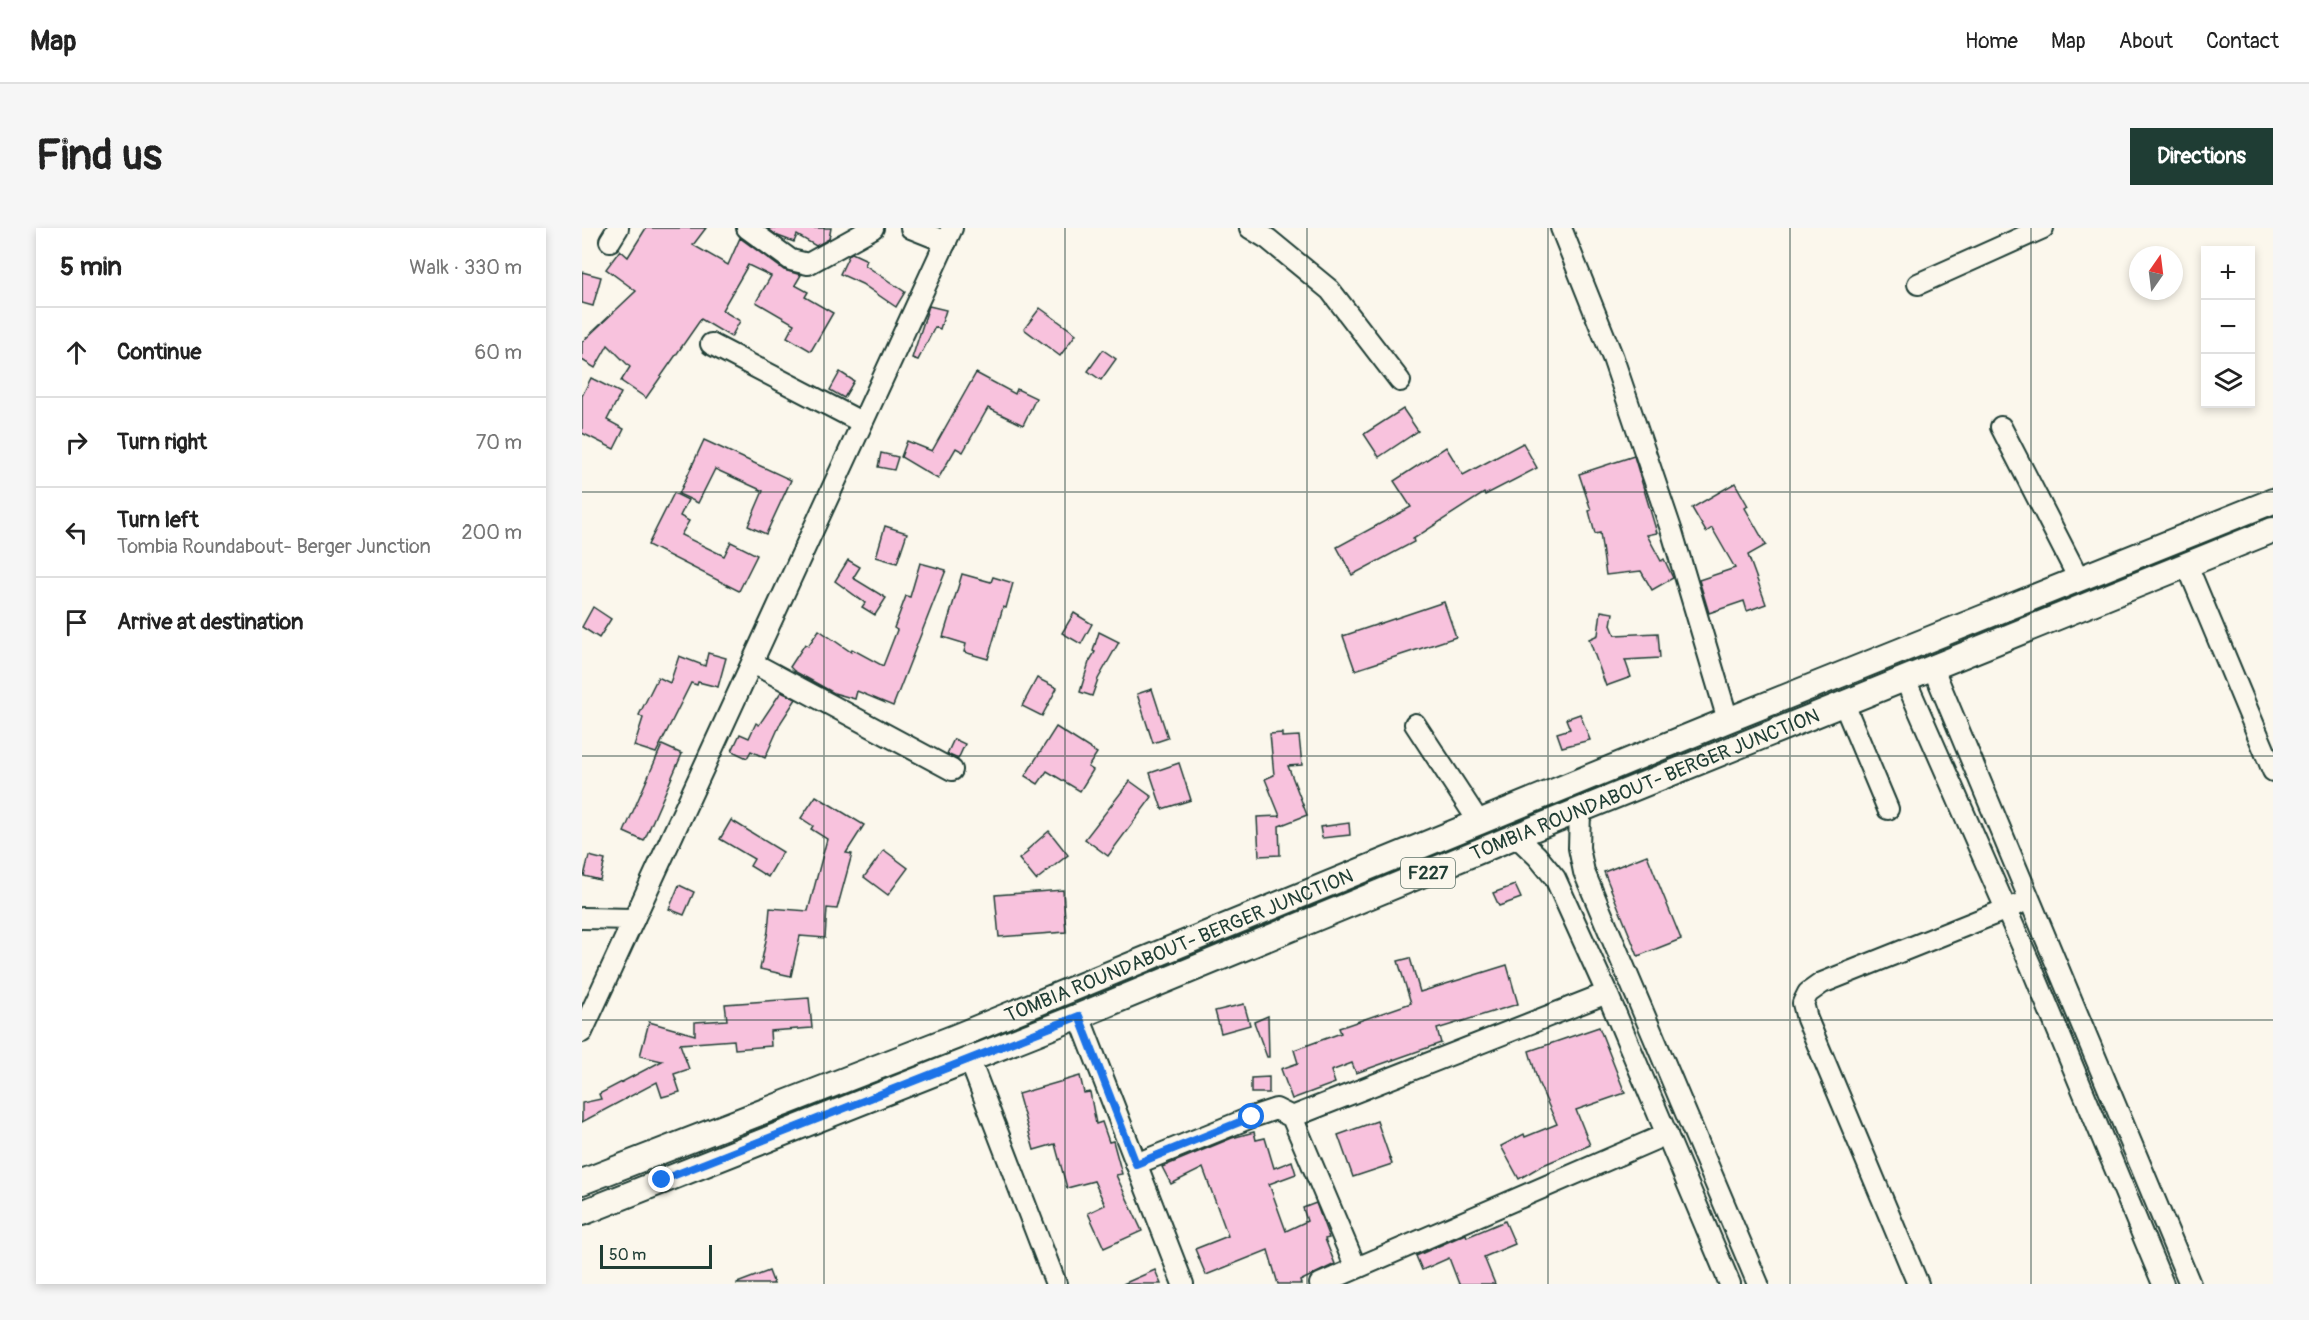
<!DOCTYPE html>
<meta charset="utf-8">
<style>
:root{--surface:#fff;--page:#f6f6f6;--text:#222;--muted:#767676;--line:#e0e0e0;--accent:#1f3d34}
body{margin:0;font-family:Pangolin,sans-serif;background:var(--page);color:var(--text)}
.controls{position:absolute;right:18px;top:18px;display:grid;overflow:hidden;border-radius:0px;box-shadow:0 3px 9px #0003}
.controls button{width:54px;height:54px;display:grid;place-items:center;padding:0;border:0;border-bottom:2px solid var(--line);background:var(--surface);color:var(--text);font:30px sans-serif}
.compass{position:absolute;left:1547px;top:18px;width:54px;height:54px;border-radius:50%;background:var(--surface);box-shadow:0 3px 9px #0003;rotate:14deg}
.scale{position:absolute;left:18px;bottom:15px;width:112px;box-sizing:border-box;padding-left:6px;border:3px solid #1f3d34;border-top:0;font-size:16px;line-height:21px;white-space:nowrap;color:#1f3d34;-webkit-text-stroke:4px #fbf7ec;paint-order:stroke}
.stop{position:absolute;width:18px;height:18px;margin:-14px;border:4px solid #1a73e8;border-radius:50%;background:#fff}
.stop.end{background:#1a73e8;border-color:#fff;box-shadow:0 2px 6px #0008}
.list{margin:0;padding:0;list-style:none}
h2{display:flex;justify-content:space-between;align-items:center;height:78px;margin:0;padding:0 24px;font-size:26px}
h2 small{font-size:20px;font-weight:400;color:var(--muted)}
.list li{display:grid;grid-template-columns:39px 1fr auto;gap:18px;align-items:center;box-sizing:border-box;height:90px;padding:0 24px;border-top:2px solid var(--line)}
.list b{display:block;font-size:22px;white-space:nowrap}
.list p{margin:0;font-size:20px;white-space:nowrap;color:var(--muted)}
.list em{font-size:20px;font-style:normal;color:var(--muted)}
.icon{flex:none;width:33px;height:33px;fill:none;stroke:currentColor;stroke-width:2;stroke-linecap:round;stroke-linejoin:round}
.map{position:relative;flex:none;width:1691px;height:1056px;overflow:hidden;border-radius:0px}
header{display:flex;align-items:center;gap:36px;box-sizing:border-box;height:84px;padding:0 30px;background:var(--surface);border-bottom:2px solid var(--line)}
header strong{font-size:28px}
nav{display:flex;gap:33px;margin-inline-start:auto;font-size:21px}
.intro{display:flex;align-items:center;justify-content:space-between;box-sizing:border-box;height:144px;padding:0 36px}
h1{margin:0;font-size:42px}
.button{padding:15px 27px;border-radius:0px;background:var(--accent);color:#fff;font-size:21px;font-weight:700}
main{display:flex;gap:36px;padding:0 36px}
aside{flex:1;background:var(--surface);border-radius:0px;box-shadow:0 3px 9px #0003}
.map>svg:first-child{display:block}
.building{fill:#f8c2dd;stroke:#1f3d34;stroke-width:1.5}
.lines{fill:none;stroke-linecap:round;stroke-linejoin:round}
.minor-casing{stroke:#1f3d34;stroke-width:24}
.major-casing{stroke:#1f3d34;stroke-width:28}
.minor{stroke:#fbf7ec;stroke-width:20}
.major{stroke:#fbf7ec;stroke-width:24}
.route{stroke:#1a73e8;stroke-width:8}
.grid{fill:none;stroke:#1f3d34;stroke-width:1.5;stroke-opacity:0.55}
.labels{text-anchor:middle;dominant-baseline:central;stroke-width:4.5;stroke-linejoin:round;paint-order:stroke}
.shield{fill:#fbf7ec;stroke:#61756b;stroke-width:1.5}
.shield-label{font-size:18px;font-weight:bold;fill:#1f3d34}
.street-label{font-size:20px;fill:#1f3d34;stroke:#fbf7ec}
</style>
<header>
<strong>Map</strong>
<nav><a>Home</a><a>Map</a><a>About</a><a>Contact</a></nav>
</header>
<div class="intro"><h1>Find us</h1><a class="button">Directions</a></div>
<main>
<aside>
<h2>5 min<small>Walk · 330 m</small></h2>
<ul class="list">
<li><svg class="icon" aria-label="ahead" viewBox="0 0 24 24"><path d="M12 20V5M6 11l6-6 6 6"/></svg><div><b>Continue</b></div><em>60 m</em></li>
<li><svg class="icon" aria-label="right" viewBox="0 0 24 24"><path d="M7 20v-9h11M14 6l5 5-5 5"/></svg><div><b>Turn right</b></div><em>70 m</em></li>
<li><svg class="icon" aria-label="left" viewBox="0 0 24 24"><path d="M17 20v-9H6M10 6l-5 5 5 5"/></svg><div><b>Turn left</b><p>Tombia Roundabout- Berger Junction</p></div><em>200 m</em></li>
<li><svg class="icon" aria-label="arrive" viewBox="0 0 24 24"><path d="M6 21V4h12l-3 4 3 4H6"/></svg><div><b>Arrive at destination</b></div></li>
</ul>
</aside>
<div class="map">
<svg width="1691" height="1056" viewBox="0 0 1691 1056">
<rect width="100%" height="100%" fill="#fbf7ec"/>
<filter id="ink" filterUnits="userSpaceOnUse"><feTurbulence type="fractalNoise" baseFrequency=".0167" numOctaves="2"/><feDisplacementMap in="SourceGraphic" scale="12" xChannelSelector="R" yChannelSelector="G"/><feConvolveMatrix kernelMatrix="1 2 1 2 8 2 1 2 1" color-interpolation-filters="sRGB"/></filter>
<g filter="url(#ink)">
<g class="building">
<polygon points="64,0 124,0 111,17 146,37 158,10 202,42 219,47 213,57 226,64 223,69 251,85 229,123 205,109 212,96 174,74 189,48 166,37 140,82 158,93 149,109 119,91 64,170 39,153 48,139 26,117 13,140 0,132 0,114 54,63 24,41 38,22 46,29"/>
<polygon points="185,0 249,0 247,11 234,18 215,7 212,14 196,8"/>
<polygon points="270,25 285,32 283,37 323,64 314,79 280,56 258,46 267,27"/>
<polygon points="0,44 19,49 11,78 0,75"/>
<polygon points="347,78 364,82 358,101 353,99 336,132 330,130"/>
<polygon points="458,80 494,106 478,128 442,101"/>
<polygon points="521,122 534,131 519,152 506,143"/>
<polygon points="258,144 272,153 262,170 248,162"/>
<polygon points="394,145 433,166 435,161 454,170 441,197 406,180 381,224 374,220 356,251 319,229 325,213 350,223"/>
<polygon points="9,150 39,165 25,192 42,201 32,221 0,205 0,168"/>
<polygon points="821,181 836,203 797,229 782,206"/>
<polygon points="122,212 209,252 184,306 166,298 181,263 133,241 116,275 97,266"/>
<polygon points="941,215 955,240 903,267 902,265 831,311 832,314 770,347 755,319 829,279 812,253 864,219 881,247"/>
<polygon points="299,225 316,229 312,242 296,239"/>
<polygon points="1052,228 1075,305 1065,307 1079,333 1082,331 1091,350 1070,362 1059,343 1024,347 1018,305 1013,306 1007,283 1009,282 997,246"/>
<polygon points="1153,255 1166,278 1163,280 1184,317 1166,327 1184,376 1165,383 1162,373 1127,385 1117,352 1153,340 1130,300 1124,304 1110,280"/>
<polygon points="92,265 106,272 98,288 107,293 99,307 142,328 149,314 175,327 157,363 66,317"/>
<polygon points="303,298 325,305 315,335 294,329"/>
<polygon points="266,332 278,339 271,350 304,370 293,387 280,379 283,375 253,353"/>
<polygon points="338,335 364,342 311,478 275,463 273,471 252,465 212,443 208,439 223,416 226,418 237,402 269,424 270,421 301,438 315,402 312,400 324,368 328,369"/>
<polygon points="380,346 409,354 411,349 431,355 424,380 421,379 406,431 382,424 384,416 361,409"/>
<polygon points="862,374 874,409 773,442 761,408"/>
<polygon points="11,379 29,391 17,410 0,399"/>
<polygon points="1019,383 1031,385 1029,397 1033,407 1076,405 1078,430 1043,432 1049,449 1024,458 1007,411 1016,407"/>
<polygon points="492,385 510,396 499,416 480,405"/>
<polygon points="517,404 537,414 516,451 510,468 498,464 507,434 513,424 511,423"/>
<polygon points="126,425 144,430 136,459 116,454 115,457 109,455 74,525 52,518 61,490 57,487 76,449 88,455 97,428 123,438"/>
<polygon points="455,450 475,460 460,488 440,478"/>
<polygon points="570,461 586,510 571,515 555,466"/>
<polygon points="199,464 214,471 199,494 183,530 169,523 165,530 150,523 158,506 167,510 174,495 177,497"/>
<polygon points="998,486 1008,512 980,519 975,505 988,501 984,491"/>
<polygon points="474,499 515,525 506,539 511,542 498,563 465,543 456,556 443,548"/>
<polygon points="700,505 700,509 717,508 720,537 706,538 725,587 697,598 698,627 677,628 675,589 698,588 683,551 692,547 688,506"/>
<polygon points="372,511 383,516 376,531 365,526"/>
<polygon points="80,517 100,526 62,613 42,604"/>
<polygon points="597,535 609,572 580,581 568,545"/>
<polygon points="548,553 570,569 526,628 503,611"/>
<polygon points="234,568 282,597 264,625 270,626 255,681 245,680 243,710 218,708 209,748 178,741 186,703 188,680 226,683 245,611 229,601 231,598 219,590"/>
<polygon points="149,592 201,624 186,649 168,638 172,631 138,611"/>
<polygon points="767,595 768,607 740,610 738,599"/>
<polygon points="467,603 486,627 454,652 437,631 446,624 445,622"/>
<polygon points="302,622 326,640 306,667 282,649"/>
<polygon points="1065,627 1099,711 1056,728 1022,644"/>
<polygon points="7,628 23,632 18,652 2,648"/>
<polygon points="97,657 112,664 102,687 87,681"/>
<polygon points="933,657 939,670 917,678 911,665"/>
<polygon points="481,662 484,704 417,709 413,667"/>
<polygon points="828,730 838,764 925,737 936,776 855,801 859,815 774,845 770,835 749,843 753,855 710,871 699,841 716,835 712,822 759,805 757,800 829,775 816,733"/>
<polygon points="227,770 230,800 188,803 189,818 153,821 152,812 98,816 107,841 92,846 98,864 80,869 75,854 0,894 0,875 19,871 17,866 80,833 58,828 67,794 113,807 113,794 145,792 143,776"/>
<polygon points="662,776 668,797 639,805 633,783"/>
<polygon points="686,788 687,829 685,829 672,794"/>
<polygon points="1017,799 1043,865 994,882 1008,917 959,938 937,951 919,918 942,906 943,909 975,896 956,854 947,823"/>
<polygon points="498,848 502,865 508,864 514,896 520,894 527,914 531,913 540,946 534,947 560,1003 522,1020 506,985 523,977 512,953 485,960 473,916 452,922 436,866"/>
<polygon points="687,849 687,865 669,865 669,850"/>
<polygon points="795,893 810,936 771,949 756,907"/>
<polygon points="672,904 674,912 683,910 692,940 710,933 714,946 687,956 704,1003 725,993 721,980 734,975 747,1010 743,1011 753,1036 718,1053 719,1056 696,1056 686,1022 624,1047 613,1021 646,1008 621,940 589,956 580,939 650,910"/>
<polygon points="923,993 933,1016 902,1029 913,1056 877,1056 867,1030 840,1042 834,1028 884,1006 885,1009"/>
<polygon points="573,1042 579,1056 541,1056"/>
<polygon points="187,1043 192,1056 155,1056 155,1055"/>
</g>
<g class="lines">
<g class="minor-casing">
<g id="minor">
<polyline points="165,0 209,32 226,36 291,0"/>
<polyline points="329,0 364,14"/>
<polyline points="668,0 686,11 748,62 818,153"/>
<polyline points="979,0 1031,130 1090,304 1146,492"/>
<polyline points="28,13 36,0"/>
<polyline points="1336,56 1461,0"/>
<polyline points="129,116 279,194"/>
<polyline points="1419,199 1497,351"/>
<polyline points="1605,337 1691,543"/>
<polyline points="171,435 370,542"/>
<polyline points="1351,440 1608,1056"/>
<polyline points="1323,451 1449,738 1581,1056"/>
<polyline points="1262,476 1306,581"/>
<polyline points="833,496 897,594"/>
<polyline points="998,583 997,620 1002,644 1176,1056"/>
<polyline points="934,608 955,628 973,650 1025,765 1148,1056"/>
<polyline points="0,690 52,691"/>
<polyline points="497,788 601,1056"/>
<polyline points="0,804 370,0"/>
<polyline points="387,830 474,1056"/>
<polyline points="710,889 1025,765"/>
<polyline points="554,936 670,889 694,881 710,889 774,1040"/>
<polyline points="738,1056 1085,906"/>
<polyline points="1336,1056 1225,791 1221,775 1226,765 1240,755 1435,677"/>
</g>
</g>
<g class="major-casing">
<g id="major">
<path id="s1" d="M0,954L373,809L1146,492L1691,273"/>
<path id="s2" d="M0,985L497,788L934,608L1691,302"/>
</g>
</g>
<use href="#minor" class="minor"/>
<use href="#major" class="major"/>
</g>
</g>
<g class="lines" filter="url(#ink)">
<polyline class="route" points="80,952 497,788 554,936 670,889"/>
</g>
<path class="grid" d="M242,0V1056M483,0V1056M725,0V1056M966,0V1056M1208,0V1056M1449,0V1056M0,264H1691M0,528H1691M0,792H1691"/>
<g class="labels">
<rect class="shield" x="819" y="630" width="54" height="30" rx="4.5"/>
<g class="shield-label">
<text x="846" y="645">F227</text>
</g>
<g class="street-label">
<text stroke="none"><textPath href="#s2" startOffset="1146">TOMBIA ROUNDABOUT- BERGER JUNCTION</textPath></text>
<text stroke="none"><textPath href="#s1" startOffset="642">TOMBIA ROUNDABOUT- BERGER JUNCTION</textPath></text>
</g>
</g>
</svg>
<div class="controls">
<button>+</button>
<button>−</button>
<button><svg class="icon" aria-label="layers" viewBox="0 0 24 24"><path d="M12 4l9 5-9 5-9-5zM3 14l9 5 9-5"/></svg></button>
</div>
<svg class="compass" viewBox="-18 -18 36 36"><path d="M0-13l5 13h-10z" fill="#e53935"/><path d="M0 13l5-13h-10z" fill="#767676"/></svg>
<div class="scale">50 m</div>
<div class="stop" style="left:670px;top:889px"></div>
<div class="stop end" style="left:80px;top:952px"></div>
</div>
</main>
